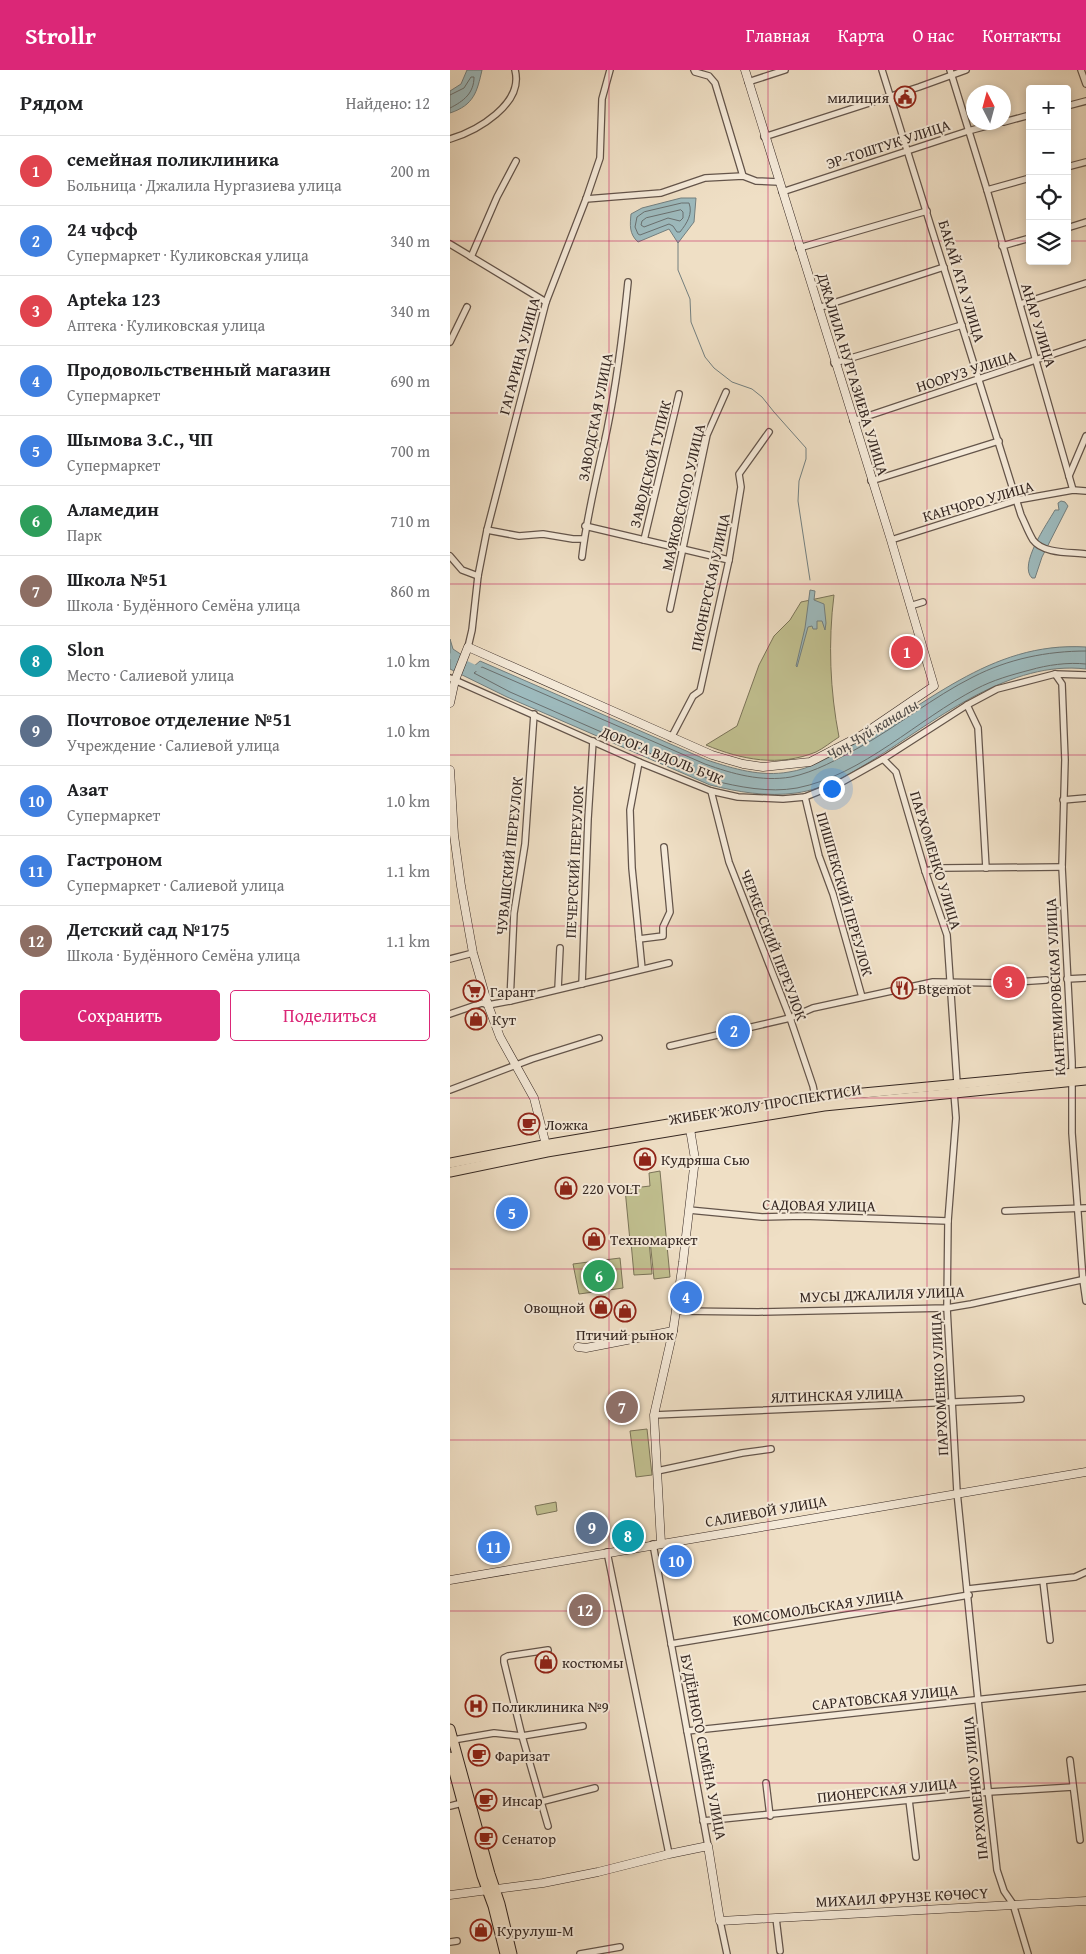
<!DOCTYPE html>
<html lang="ru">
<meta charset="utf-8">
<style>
:root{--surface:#fff;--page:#f6f6f6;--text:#202124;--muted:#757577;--line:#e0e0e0;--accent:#db2777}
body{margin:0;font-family:"Gentium Book Plus",serif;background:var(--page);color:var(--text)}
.controls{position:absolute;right:15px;top:15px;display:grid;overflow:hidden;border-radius:5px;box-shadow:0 2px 8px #0003}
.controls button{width:45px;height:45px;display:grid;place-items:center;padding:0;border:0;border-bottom:1px solid var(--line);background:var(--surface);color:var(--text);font:25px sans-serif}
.compass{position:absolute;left:516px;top:15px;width:45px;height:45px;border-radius:50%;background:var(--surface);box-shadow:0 2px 8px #0003;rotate:354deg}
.you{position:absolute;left:381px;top:718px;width:18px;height:18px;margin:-12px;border:4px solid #fff;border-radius:50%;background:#1a73e8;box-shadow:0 0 0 8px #1a73e833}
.badge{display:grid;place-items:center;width:32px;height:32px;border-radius:50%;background:var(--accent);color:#fff;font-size:16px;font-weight:700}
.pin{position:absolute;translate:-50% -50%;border:2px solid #fff;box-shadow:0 1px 5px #0006}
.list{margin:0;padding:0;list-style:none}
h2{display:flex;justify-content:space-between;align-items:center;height:65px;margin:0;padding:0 20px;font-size:21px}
h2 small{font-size:16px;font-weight:400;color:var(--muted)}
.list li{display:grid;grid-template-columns:32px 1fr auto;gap:15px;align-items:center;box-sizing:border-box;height:70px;padding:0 20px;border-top:1px solid var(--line)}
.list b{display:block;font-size:19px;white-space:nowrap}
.list p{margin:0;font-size:16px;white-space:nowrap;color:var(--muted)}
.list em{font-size:16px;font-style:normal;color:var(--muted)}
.actions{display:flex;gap:10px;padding:15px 20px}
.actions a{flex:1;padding:11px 0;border:1px solid var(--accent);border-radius:5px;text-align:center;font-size:18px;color:var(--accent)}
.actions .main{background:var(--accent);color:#fff}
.icon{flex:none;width:28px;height:28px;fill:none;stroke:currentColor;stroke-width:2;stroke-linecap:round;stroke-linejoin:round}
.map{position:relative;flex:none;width:636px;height:1884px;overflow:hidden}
header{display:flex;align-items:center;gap:30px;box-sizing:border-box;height:70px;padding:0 25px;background:var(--accent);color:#fff}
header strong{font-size:24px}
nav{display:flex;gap:28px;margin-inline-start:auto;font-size:18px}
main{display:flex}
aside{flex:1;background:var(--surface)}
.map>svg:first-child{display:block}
.green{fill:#c1c090;stroke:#7b7459}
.water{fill:#9dbabd;stroke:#737f7f}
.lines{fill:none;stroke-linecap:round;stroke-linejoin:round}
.shore{stroke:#697070;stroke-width:1}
.stream{stroke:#737f7f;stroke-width:1}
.canal{stroke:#9dbabd;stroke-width:5.5}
.street-casing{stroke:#64554b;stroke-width:8}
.secondary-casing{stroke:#352722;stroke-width:9}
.primary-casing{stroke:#352722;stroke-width:11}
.street{stroke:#f5ead9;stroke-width:5.5}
.secondary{stroke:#f5ead9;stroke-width:8}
.primary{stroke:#efdfc5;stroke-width:9}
.grid{fill:none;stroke:#c2185b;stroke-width:1;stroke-opacity:0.55}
.labels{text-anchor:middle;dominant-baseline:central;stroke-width:4;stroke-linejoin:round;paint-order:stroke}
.poi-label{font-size:15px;fill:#352722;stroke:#f5ead9;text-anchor:start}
.street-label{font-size:15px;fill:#352722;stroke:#f5ead9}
.water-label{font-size:16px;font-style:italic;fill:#4f4c49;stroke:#f5ead9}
</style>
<header>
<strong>Strollr</strong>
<nav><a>Главная</a><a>Карта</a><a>О нас</a><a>Контакты</a></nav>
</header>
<main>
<aside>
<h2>Рядом<small>Найдено: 12</small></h2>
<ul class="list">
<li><span class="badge" style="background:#e0444e">1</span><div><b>семейная поликлиника</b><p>Больница · Джалила Нургазиева улица</p></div><em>200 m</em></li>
<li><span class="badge" style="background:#3f7fe0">2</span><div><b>24 чфсф</b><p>Супермаркет · Куликовская улица</p></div><em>340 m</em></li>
<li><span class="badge" style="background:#e0444e">3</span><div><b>Apteka 123</b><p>Аптека · Куликовская улица</p></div><em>340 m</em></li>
<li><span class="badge" style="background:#3f7fe0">4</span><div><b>Продовольственный магазин</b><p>Супермаркет</p></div><em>690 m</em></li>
<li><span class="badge" style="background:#3f7fe0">5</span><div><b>Шымова З.С., ЧП</b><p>Супермаркет</p></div><em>700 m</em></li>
<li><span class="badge" style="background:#2e9e5b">6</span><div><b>Аламедин</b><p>Парк</p></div><em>710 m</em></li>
<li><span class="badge" style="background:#8d6e63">7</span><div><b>Школа №51</b><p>Школа · Будённого Семёна улица</p></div><em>860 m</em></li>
<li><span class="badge" style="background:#0f9aa8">8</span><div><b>Slon</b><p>Место · Салиевой улица</p></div><em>1.0 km</em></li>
<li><span class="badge" style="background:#5c6f8a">9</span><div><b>Почтовое отделение №51</b><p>Учреждение · Салиевой улица</p></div><em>1.0 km</em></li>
<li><span class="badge" style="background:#3f7fe0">10</span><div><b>Азат</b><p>Супермаркет</p></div><em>1.0 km</em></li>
<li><span class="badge" style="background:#3f7fe0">11</span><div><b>Гастроном</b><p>Супермаркет · Салиевой улица</p></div><em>1.1 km</em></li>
<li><span class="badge" style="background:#8d6e63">12</span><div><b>Детский сад №175</b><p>Школа · Будённого Семёна улица</p></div><em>1.1 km</em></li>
</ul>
<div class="actions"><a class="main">Сохранить</a><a>Поделиться</a></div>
</aside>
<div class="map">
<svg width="636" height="1884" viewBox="0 0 636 1884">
<rect width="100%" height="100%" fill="#efdfc5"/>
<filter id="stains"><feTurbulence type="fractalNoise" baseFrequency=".004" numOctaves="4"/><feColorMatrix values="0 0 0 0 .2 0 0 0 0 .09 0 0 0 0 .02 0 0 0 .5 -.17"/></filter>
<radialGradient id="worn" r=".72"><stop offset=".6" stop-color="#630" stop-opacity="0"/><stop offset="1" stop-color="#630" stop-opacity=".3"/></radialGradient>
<g class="green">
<path d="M384,525C378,572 380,621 389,667C381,672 374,678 366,682C329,697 292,690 256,675L287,656L309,595L324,566L340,550L351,532Z"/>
<polygon points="210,1101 220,1207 204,1209 200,1170 180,1171 175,1119 200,1116 199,1103"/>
<polygon points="199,1171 202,1204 184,1205 181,1172"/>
<polygon points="170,1188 173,1218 129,1224 123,1194"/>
<polygon points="197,1359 202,1405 186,1407 180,1361"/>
<polygon points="106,1432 107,1441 87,1445 85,1436"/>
</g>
<g class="water">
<path d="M17,0H32C27,22 24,35 0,43V21L11,14Z"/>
<path d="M231,128H246L244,152L228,173L219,159L188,172C179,164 180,155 181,144L192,138Z"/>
<path d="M611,431L615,432L618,436L592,487L585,508H582C568,495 597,454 605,440H609L608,433Z"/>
<polygon points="360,520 365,521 364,530 374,534 376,553 375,560 372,551 367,551 367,559 363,559 362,556 358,557 347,597 346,596 355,558"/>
<path d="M0,569L3,579L12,585L9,592L23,597L30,591L257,690C284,699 311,707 339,702C360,699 377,688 395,679C476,638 538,571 636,577V599C561,590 489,648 429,686C404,702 376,719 346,723C317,727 288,722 260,715L57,627L0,599Z"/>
</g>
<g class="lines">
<g class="shore">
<path d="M0,25L14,18L21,7H24C24,23 14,31 0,38"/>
<path d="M232,133H239C243,144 237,153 230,162H227L223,156L219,154L190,165L188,164L185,157L187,147L194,142Z"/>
<polygon points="231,140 233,142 233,148 230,151 218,148 194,157 191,155 192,151 196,148"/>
<path d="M636,581C597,581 558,589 523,607C483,627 448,656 410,677C388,689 365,702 341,707C311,712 283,704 255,694L32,597L24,603L60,622L261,710C289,717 319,723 347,718C413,705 468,649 526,619C543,610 561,605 580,600C597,595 618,592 636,594"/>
</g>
<polyline class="stream" points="228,173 228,200 240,229 241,252 255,287 264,298 282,312 302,319 312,327 324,342 356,378 356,389 349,411 348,431 360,510"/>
<polyline class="canal" points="0,586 30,600"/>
<g class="street-casing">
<g id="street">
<polyline points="244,0 245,2 259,6 265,13 293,106"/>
<path d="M432,0L571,445C575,453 578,462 583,470C593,484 621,482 636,484"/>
<polyline points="500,0 537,120 623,420"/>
<polyline points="631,0 636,14"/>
<polyline points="298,12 335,0"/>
<polyline points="617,36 636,31"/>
<polyline points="554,52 580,45"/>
<polyline points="314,67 469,17 516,0"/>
<path d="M0,69C27,61 74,34 65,0"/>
<polyline points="617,97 636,92"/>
<polyline points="537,120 580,108"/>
<polyline points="332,122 518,61 552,52"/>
<polyline points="136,129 211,123 255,108 293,106 306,111 329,112"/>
<polyline points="617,158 636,152"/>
<polyline points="0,174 96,232"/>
<polyline points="552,176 580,168"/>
<polyline points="349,178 477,141"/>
<polyline points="21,187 47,127 66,91"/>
<polyline points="570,234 636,213"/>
<polyline points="368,238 494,197"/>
<polyline points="0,272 17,237"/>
<polyline points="384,293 512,255"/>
<polyline points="403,351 636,273"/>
<polyline points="619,406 636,366"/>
<polyline points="421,411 549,371"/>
<polyline points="135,456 279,490"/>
<polyline points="37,460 69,466 93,464 123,469 134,469"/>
<polyline points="194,470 229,324"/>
<polyline points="441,470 567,430 623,420 636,421"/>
<polyline points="0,486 12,500 28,506"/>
<path d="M132,487C137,443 148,402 157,360C167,311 173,262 178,212"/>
<polyline points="460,536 473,532"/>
<polyline points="220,539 257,365 276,322"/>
<polyline points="18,577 22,560 28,506 37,460 96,232 136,129 150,88 152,29 160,0"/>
<polyline points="605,604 612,614 615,690 612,797 622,992 622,1063 633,1210 636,1231"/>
<polyline points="0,608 189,692 261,721 288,727 333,729 355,727 392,712 433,689 517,635 547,619 605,604 636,605"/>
<polyline points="517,635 528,658 536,798"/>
<polyline points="221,668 243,626 250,621 279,490 291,417 289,404 319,362"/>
<polyline points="433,689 446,702 475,801 497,865 507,1013 504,1023 506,1048 498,1151 497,1238 507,1422 528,1630 547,1800 554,1821 563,1834 578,1884"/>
<polyline points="189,692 180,740 182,798 192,899"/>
<polyline points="261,721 279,792 340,948 363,1016 366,1031"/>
<polyline points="355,727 369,786 383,824 412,927"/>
<polyline points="613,730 636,728"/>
<polyline points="475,801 492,798 612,797"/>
<polyline points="189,869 213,866 213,857 220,842 214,777"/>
<polyline points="0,889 23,883"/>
<polyline points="617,909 636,908"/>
<polyline points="132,914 138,749 143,671"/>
<polyline points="108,919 110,878"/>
<polyline points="60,931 64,843 75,774 84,644"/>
<polyline points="0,944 32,933 38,935 60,931 219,893"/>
<polyline points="220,976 340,948 363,938 483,912 549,913 596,910"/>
<polyline points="0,1020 82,989 149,968"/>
<polyline points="239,1140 312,1147 353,1146 498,1151"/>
<polyline points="555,1141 636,1138"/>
<polyline points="227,1241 308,1242 497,1238 521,1234 636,1209"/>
<polyline points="204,1345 571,1329"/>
<polyline points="207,1401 292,1383 321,1379"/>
<polyline points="203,1474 258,1776"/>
<polyline points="157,1482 219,1784"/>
<polyline points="593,1511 600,1570"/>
<polyline points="518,1519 625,1507 636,1502"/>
<polyline points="221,1574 519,1525"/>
<polyline points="237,1661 636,1618"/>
<polyline points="3,1670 44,1663 72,1666 133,1656"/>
<polyline points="620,1690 630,1770"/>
<polyline points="316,1713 320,1746"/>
<polyline points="459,1730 466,1787"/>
<polyline points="90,1732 145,1718"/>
<polyline points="0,1736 12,1733"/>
<polyline points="253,1751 539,1722 623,1717"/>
<polyline points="98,1756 72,1666 54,1592 54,1588 58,1586 98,1580"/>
<polyline points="326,1848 330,1881"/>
<polyline points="270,1851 277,1884"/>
<polyline points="0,1872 7,1871"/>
<polyline points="130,1884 170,1877"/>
</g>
</g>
<g class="secondary-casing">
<g id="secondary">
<polyline points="0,633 5,610 18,577 262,685 293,694 313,697 360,692 412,665 484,616 441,470 295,0"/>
<polyline points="0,700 4,765 11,816 23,883 38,935 50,967 84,1028 97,1079"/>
<polyline points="128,1277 136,1278 223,1261"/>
<polyline points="211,1473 204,1345 223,1261 233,1192 245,1089 239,1053"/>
<polyline points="0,1510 636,1402"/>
<polyline points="0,1825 93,1813 148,1802 219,1784 258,1776 270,1851 636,1831"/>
</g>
</g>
<g class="primary-casing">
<g id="primary">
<polyline points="0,1093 88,1076 366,1029 413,1023 636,1002"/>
<polyline points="0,1102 97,1082 374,1036 636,1010"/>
<polyline points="0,1659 40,1804 50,1834 62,1884"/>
<polyline points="0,1687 32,1806 43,1836 55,1884"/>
</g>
</g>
<use href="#street" class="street"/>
<use href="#secondary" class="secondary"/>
<use href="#primary" class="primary"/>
</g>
<path class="grid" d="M159,0V1884M318,0V1884M477,0V1884M0,171H580M617,171H636M0,343H636M0,514H636M0,685H636M0,856H636M0,1028H636M0,1199H636M0,1370H636M0,1541H636M0,1713H636"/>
<defs>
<g id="civic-ring" transform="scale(1.125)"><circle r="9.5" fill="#f5ead9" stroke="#8f2418" stroke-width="1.5"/><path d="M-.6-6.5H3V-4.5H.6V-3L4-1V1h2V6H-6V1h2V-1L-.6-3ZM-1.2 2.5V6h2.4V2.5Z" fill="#8f2418"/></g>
<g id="restaurant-ring" transform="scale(1.125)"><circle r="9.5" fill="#f5ead9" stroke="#8f2418" stroke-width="1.5"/><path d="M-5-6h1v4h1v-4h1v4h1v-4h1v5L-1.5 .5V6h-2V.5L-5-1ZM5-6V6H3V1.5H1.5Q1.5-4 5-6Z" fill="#8f2418"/></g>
<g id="supermarket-ring" transform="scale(1.125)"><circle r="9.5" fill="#f5ead9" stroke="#8f2418" stroke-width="1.5"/><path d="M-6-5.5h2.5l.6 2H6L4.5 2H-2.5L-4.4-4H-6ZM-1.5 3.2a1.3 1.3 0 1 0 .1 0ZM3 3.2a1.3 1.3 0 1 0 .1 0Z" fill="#8f2418"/></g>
<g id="shop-ring" transform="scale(1.125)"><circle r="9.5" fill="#f5ead9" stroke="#8f2418" stroke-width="1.5"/><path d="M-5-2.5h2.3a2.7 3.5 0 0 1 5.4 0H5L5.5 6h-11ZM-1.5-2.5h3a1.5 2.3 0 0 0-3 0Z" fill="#8f2418"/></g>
<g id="cafe-ring" transform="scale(1.125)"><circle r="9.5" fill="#f5ead9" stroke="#8f2418" stroke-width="1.5"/><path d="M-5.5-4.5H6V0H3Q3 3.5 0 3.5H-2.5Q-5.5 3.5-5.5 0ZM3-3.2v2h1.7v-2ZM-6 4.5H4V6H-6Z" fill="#8f2418"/></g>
<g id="hospital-ring" transform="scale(1.125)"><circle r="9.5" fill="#f5ead9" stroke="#8f2418" stroke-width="1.5"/><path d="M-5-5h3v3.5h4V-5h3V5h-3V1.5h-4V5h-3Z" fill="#8f2418"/></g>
</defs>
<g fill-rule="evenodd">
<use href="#civic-ring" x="455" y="27"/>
<use href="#restaurant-ring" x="452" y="918"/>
<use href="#supermarket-ring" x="24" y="921"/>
<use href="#shop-ring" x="26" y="949"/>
<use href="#cafe-ring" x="79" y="1054"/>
<use href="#shop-ring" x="195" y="1089"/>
<use href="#shop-ring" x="116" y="1118"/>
<use href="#shop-ring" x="144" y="1169"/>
<use href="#shop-ring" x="151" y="1237"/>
<use href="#shop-ring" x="175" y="1241"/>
<use href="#shop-ring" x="96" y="1592"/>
<use href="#hospital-ring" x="26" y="1636"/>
<use href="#cafe-ring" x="29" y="1685"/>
<use href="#cafe-ring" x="36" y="1730"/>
<use href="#cafe-ring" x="36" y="1768"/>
<use href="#shop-ring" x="31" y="1860"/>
</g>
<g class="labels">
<g class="poi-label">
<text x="439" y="27" text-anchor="end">милиция</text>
<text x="468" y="918">Btgemot</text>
<text x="40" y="921">Гарант</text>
<text x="42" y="949">Кут</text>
<text x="95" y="1054">Ложка</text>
<text x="211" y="1089">Кудряша Сью</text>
<text x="132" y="1118">220 VOLT</text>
<text x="160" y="1169">Техномаркет</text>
<text x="135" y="1237" text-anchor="end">Овощной</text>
<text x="175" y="1264" text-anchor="middle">Птичий рынок</text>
<text x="112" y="1592">костюмы</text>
<text x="42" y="1636">Поликлиника №9</text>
<text x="45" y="1685">Фаризат</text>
<text x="52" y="1730">Инсар</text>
<text x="52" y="1768">Сенатор</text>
<text x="47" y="1860">Курулуш-М</text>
</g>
<g class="street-label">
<text transform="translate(438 74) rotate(-18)">ЭР-ТОШТУК УЛИЦА</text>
<text transform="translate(512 211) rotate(73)">БАКАЙ АТА УЛИЦА</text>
<text transform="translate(589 255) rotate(73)">АНАР УЛИЦА</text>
<text transform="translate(69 286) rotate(-75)">ГАГАРИНА УЛИЦА</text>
<text transform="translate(516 301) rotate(-18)">НООРУЗ УЛИЦА</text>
<text transform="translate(403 304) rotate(73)">ДЖАЛИЛА НУРГАЗИЕВА УЛИЦА</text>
<text transform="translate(145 347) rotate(-79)">ЗАВОДСКАЯ УЛИЦА</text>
<text transform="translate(200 394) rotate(-76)">ЗАВОДСКОЙ ТУПИК</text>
<text transform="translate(233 427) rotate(-77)">МАЯКОВСКОГО УЛИЦА</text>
<text transform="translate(528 431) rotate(-16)">КАНЧОРО УЛИЦА</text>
<text transform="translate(260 512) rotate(-78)">ПИОНЕРСКАЯ УЛИЦА</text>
<text transform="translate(212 685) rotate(22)">ДОРОГА ВДОЛЬ БЧК</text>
<text transform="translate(59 786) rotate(-84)">ЧУВАШСКИЙ ПЕРЕУЛОК</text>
<text transform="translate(486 790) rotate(73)">ПАРХОМЕНКО УЛИЦА</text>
<text transform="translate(124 792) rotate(-87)">ПЕЧЕРСКИЙ ПЕРЕУЛОК</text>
<text transform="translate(395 824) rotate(74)">ПИШПЕКСКИЙ ПЕРЕУЛОК</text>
<text transform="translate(324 875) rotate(69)">ЧЕРКЕССКИЙ ПЕРЕУЛОК</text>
<text transform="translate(605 917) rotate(-93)">КАНТЕМИРОВСКАЯ УЛИЦА</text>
<text transform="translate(315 1034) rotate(-9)">ЖИБЕК ЖОЛУ ПРОСПЕКТИСИ</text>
<text transform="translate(369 1135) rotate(1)">САДОВАЯ УЛИЦА</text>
<text transform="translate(432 1224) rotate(-2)">МУСЫ ДЖАЛИЛЯ УЛИЦА</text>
<text transform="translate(489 1314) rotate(-93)">ПАРХОМЕНКО УЛИЦА</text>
<text transform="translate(387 1325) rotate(-2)">ЯЛТИНСКАЯ УЛИЦА</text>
<text transform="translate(316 1441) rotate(-10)">САЛИЕВОЙ УЛИЦА</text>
<text transform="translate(368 1537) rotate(-9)">КОМСОМОЛЬСКАЯ УЛИЦА</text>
<text transform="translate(435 1627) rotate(-6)">САРАТОВСКАЯ УЛИЦА</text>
<text transform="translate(254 1677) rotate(79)">БУДЁННОГО СЕМЁНА УЛИЦА</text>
<text transform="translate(525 1718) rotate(-96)">ПАРХОМЕНКО УЛИЦА</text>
<text transform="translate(437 1720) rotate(-6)">ПИОНЕРСКАЯ УЛИЦА</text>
<text transform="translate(452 1827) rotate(-3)">МИХАИЛ ФРУНЗЕ КӨЧӨСҮ</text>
</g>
<g class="water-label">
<text transform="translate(422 659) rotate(-31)">Чоң Чүй каналы</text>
</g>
</g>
<rect width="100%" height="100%" filter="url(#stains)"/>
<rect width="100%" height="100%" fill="url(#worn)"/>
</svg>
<div class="controls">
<button>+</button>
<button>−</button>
<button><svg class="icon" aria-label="locate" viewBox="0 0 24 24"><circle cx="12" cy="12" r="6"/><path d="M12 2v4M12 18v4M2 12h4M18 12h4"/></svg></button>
<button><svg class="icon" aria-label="layers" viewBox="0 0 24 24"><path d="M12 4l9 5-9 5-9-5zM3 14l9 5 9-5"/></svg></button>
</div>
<svg class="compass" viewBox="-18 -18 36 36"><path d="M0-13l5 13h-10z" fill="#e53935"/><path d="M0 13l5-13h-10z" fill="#757577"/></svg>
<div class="you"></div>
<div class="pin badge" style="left:457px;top:582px;background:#e0444e">1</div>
<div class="pin badge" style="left:284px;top:961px;background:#3f7fe0">2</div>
<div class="pin badge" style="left:559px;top:912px;background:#e0444e">3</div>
<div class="pin badge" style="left:236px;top:1227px;background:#3f7fe0">4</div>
<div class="pin badge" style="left:62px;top:1143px;background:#3f7fe0">5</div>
<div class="pin badge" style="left:149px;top:1206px;background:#2e9e5b">6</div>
<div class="pin badge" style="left:172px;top:1337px;background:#8d6e63">7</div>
<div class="pin badge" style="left:178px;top:1466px;background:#0f9aa8">8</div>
<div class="pin badge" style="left:142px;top:1458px;background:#5c6f8a">9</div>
<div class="pin badge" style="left:226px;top:1491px;background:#3f7fe0">10</div>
<div class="pin badge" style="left:44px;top:1477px;background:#3f7fe0">11</div>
<div class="pin badge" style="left:135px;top:1540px;background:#8d6e63">12</div>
</div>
</main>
